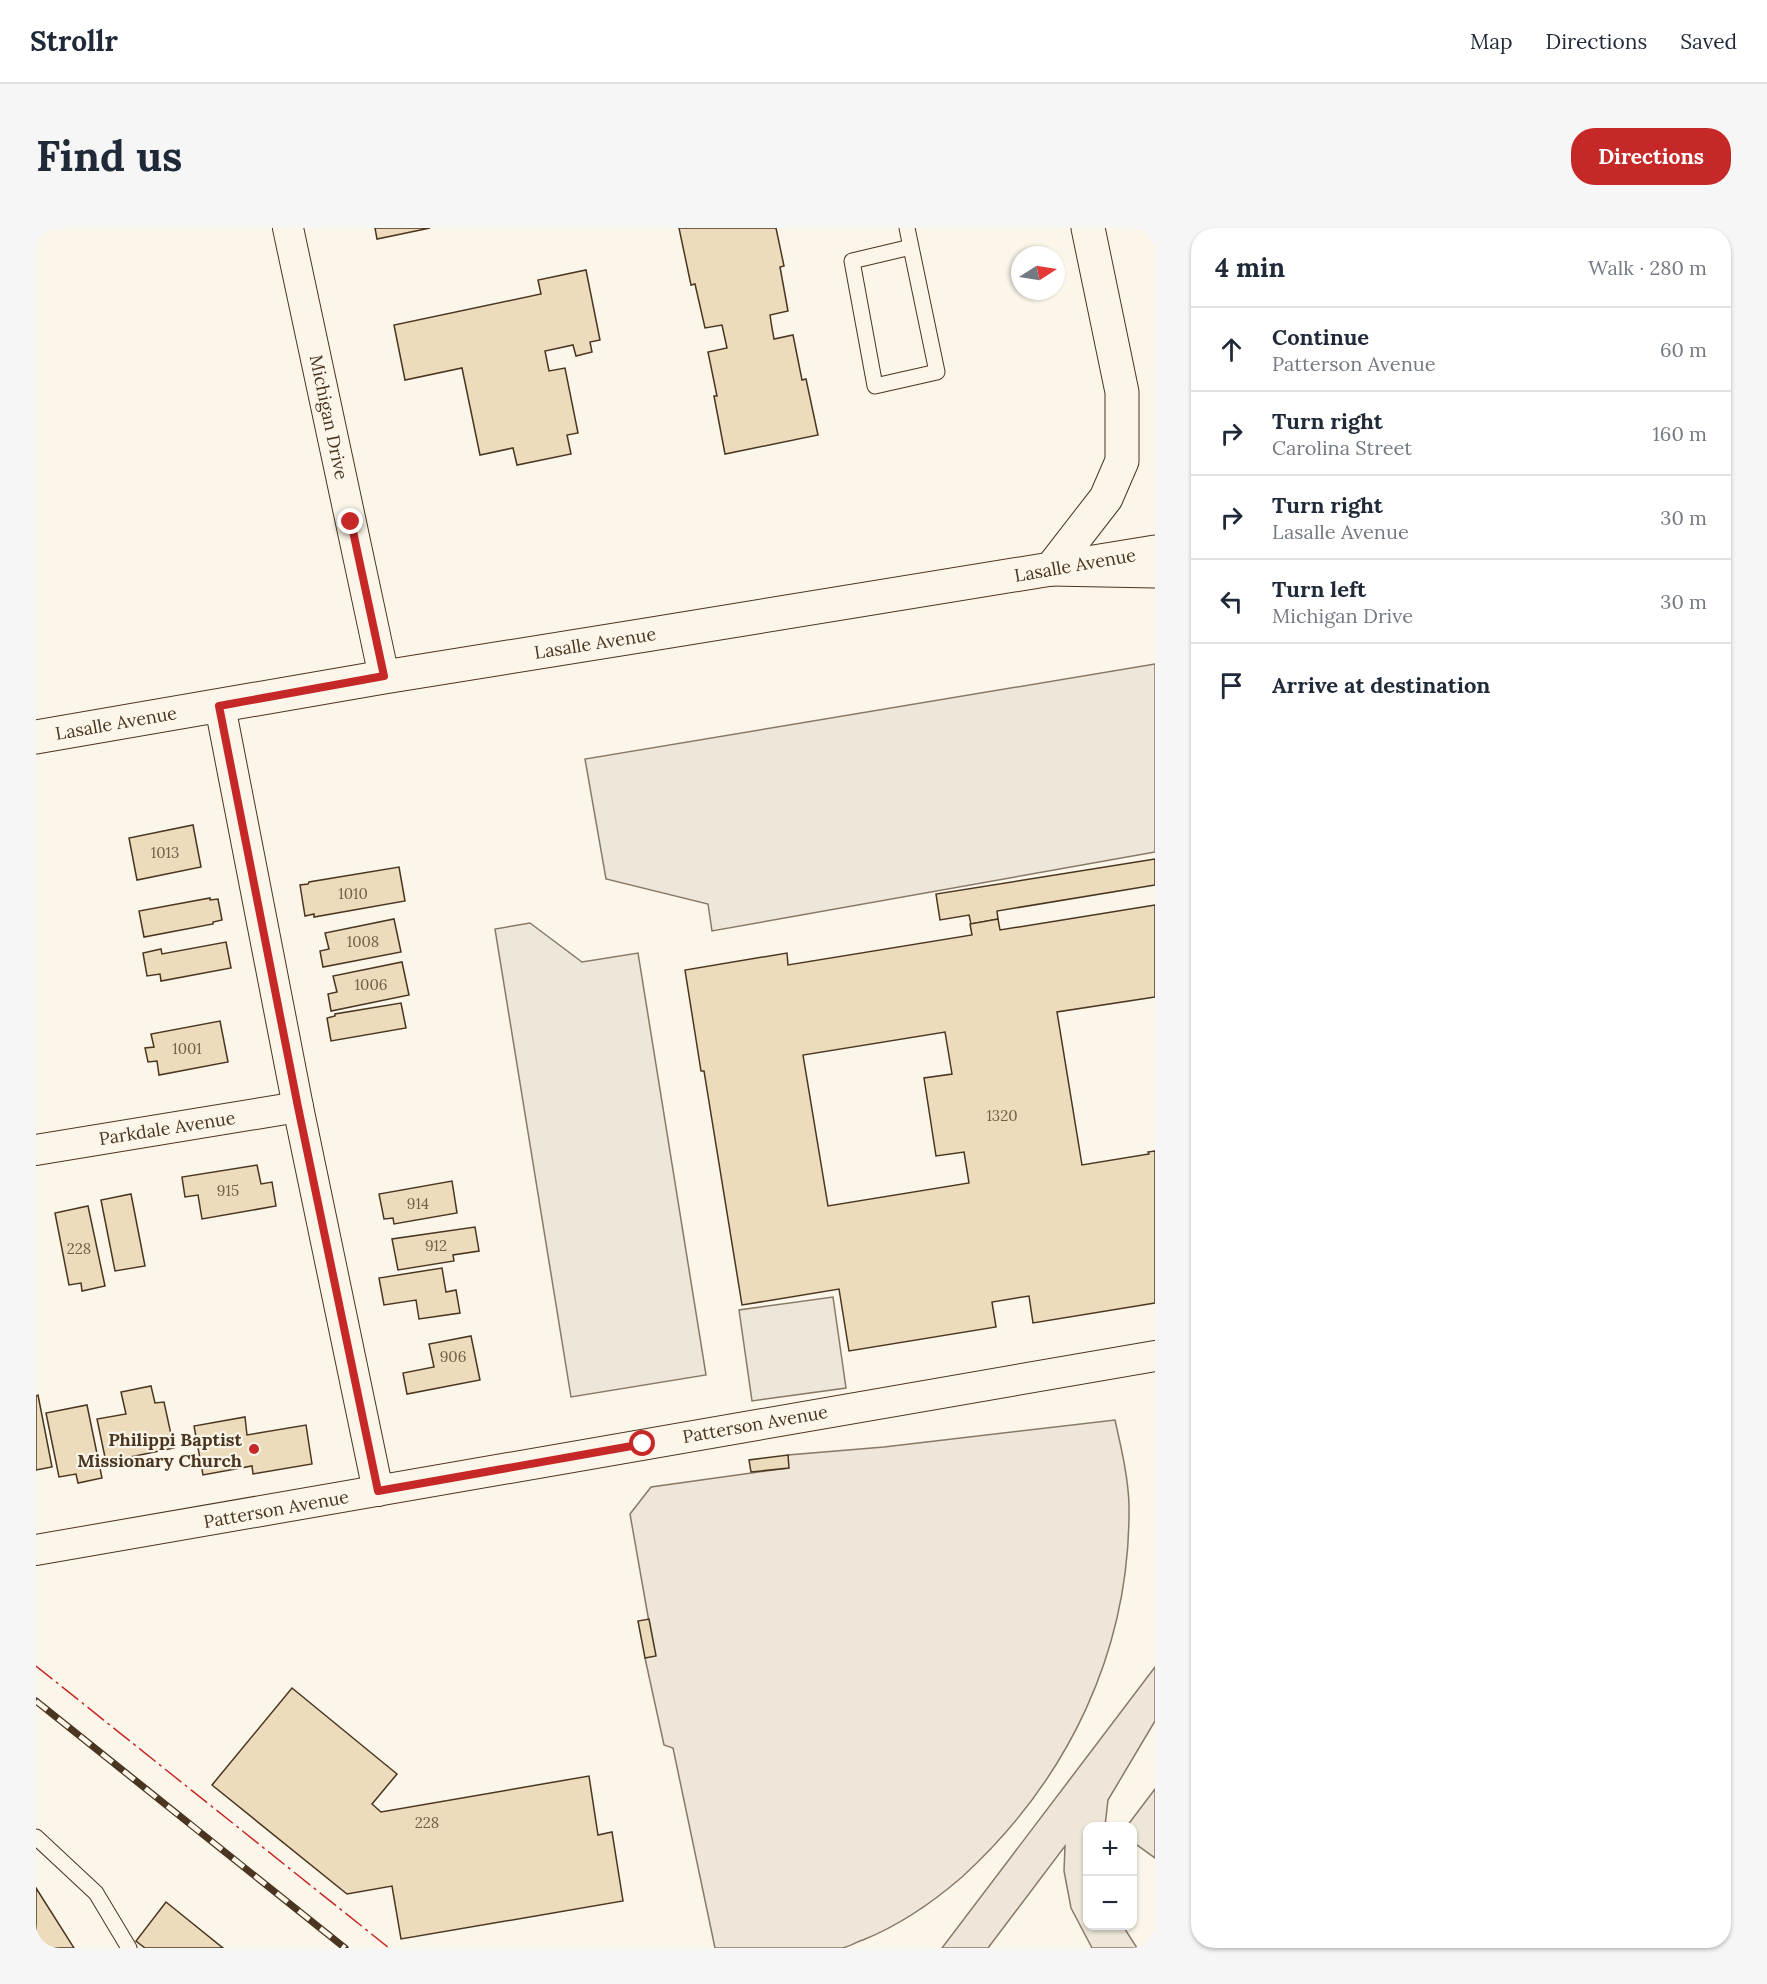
<!DOCTYPE html>
<meta charset="utf-8">
<style>
:root{--surface:#fff;--page:#f6f6f7;--text:#1f2937;--muted:#747a83;--line:#e0e1e3;--accent:#c62828}
body{margin:0;font-family:Lora,serif;background:var(--page);color:var(--text)}
.controls{position:absolute;right:18px;bottom:18px;display:grid;overflow:hidden;border-radius:12px;box-shadow:0 2px 4px #0004}
.controls button{width:54px;height:54px;display:grid;place-items:center;padding:0;border:0;border-bottom:2px solid var(--line);background:var(--surface);color:var(--text);font:30px sans-serif}
.compass{position:absolute;left:975px;top:18px;width:54px;height:54px;border-radius:50%;background:var(--surface);box-shadow:0 2px 4px #0004;rotate:78deg}
.stop{position:absolute;width:18px;height:18px;margin:-14px;border:4px solid #c62828;border-radius:50%;background:#fff}
.stop.end{background:#c62828;border-color:#fff;box-shadow:0 2px 6px #0008}
.list{margin:0;padding:0;list-style:none}
h2{display:flex;justify-content:space-between;align-items:center;height:78px;margin:0;padding:0 24px;font-size:26px}
h2 small{font-size:20px;font-weight:400;color:var(--muted)}
.list li{display:grid;grid-template-columns:39px 1fr auto;gap:18px;align-items:center;box-sizing:border-box;height:84px;padding:0 24px;border-top:2px solid var(--line)}
.list b{display:block;font-size:22px;white-space:nowrap}
.list p{margin:0;font-size:20px;white-space:nowrap;color:var(--muted)}
.list em{font-size:20px;font-style:normal;color:var(--muted)}
.icon{flex:none;width:33px;height:33px;fill:none;stroke:currentColor;stroke-width:2;stroke-linecap:round;stroke-linejoin:round}
.map{position:relative;flex:none;width:1119px;height:1720px;overflow:hidden;border-radius:24px}
header{display:flex;align-items:center;gap:36px;box-sizing:border-box;height:84px;padding:0 30px;background:var(--surface);border-bottom:2px solid var(--line)}
header strong{font-size:28px}
nav{display:flex;gap:33px;margin-inline-start:auto;font-size:21px}
.intro{display:flex;align-items:center;justify-content:space-between;box-sizing:border-box;height:144px;padding:0 36px}
h1{margin:0;font-size:42px}
.button{padding:15px 27px;border-radius:24px;background:var(--accent);color:#fff;font-size:21px;font-weight:700}
main{display:flex;gap:36px;padding:0 36px}
aside{flex:1;background:var(--surface);border-radius:24px;box-shadow:0 2px 4px #0004}
.map>svg:first-child{display:block}
.green{fill:#ede6d9;stroke:#887966;stroke-width:1.5}
.parking{fill:#ede7d9;stroke:#887966;stroke-width:1.5}
.building{fill:#ecdcbc;stroke:#4a3520;stroke-width:1.5;fill-rule:evenodd}
.lines{fill:none;stroke-linecap:round;stroke-linejoin:round}
.service-casing{stroke:#4a3520;stroke-width:17}
.minor-casing{stroke:#4a3520;stroke-width:32}
.secondary-casing{stroke:#4a3520;stroke-width:35}
.motorway-casing{stroke:#4a3520;stroke-width:35}
.service{stroke:#fbf6e9;stroke-width:15}
.minor{stroke:#fbf6e9;stroke-width:30}
.secondary{stroke:#fbf6e9;stroke-width:33}
.motorway{stroke:#fbf6e9;stroke-width:33}
.rail-casing{stroke:#4a3520;stroke-width:7}
.rail{stroke:#fbf6e9;stroke-width:4.5;stroke-dasharray:14;stroke-linecap:butt}
.power{stroke:#c62828;stroke-width:1.5;stroke-dasharray:21 4.5 3 4.5;stroke-linecap:butt}
.route{stroke:#c62828;stroke-width:8}
.poi-dot{fill:#c62828;stroke:#fbf6e9;stroke-width:2}
.labels{text-anchor:middle;dominant-baseline:central;stroke-width:4.5;stroke-linejoin:round;paint-order:stroke}
.number-label{font-size:15px;fill:#725f47}
.street-label{font-size:18px;fill:#4a3520;stroke:#fbf6e9}
.poi-label{font-size:18px;font-weight:bold;fill:#4a3520;stroke:#fbf6e9;text-anchor:end}
</style>
<header>
<strong>Strollr</strong>
<nav><a>Map</a><a>Directions</a><a>Saved</a></nav>
</header>
<div class="intro"><h1>Find us</h1><a class="button">Directions</a></div>
<main>
<div class="map">
<svg width="1119" height="1720" viewBox="0 0 1119 1720">
<rect width="100%" height="100%" fill="#fbf6e9"/>
<g class="green">
<path d="M1079,1192C1085,1219 1092,1248 1093,1276C1095,1422 1032,1552 926,1649C896,1675 864,1697 827,1712C820,1714 813,1719 806,1720C793,1720 778,1720 765,1720C736,1720 708,1720 679,1720L637,1520L628,1517L609,1430L619,1428L594,1286L615,1259L752,1240V1227L848,1219Z"/>
<polygon points="1119,1439 1119,1493 1072,1572 1069,1598 1052,1598 1052,1698 1087,1698 1101,1720 1056,1720 1055,1718 1035,1680 1028,1643 1029,1618 952,1720 906,1720"/>
<polygon points="1119,1561 1119,1630 1097,1614 1096,1598 1091,1598"/>
</g>
<g class="parking">
<polygon points="1119,436 1119,624 676,703 672,676 570,651 549,531"/>
<polygon points="494,695 546,734 602,725 670,1147 535,1169 459,701"/>
<polygon points="797,1069 810,1160 716,1173 703,1082"/>
</g>
<g class="building">
<polygon points="339,0 394,0 341,11"/>
<polygon points="643,0 740,0 748,38 744,39 752,83 734,87 736,100 738,111 757,107 766,152 770,151 782,207 689,226 678,168 681,168 672,124 691,120 686,97 669,100 659,56 655,57"/>
<polygon points="550,42 564,112 554,114 556,124 540,128 537,117 509,123 513,143 529,140 542,205 531,207 535,226 481,237 477,220 444,227 426,140 369,152 358,97 505,66 502,52"/>
<polygon points="157,597 165,639 101,652 93,610"/>
<polygon points="1119,631 1119,657 961,683 962,691 935,696 933,687 904,692 900,666"/>
<polygon points="363,639 369,673 278,689 278,686 269,688 264,657 272,656 273,654"/>
<polygon points="174,670 174,672 182,671 186,692 177,694 177,696 108,709 103,683"/>
<path d="M1119,677V769L1021,784L1046,937L1113,926L1112,924L1119,923V1075L997,1095L993,1068L956,1074L960,1099L813,1123L803,1061L706,1077L668,843H665L649,742L751,725L752,737L936,707L934,696L962,691L964,702ZM909,804L916,846L888,850L900,928L928,924L933,955L792,978L767,827Z"/>
<polygon points="358,691 365,724 287,739 284,723 293,721 289,705"/>
<polygon points="190,714 195,740 125,753 124,746 111,748 107,725 125,721 126,726"/>
<polygon points="366,734 373,767 295,783 292,766 301,764 297,748"/>
<polygon points="365,775 370,800 295,813 291,790 299,788 299,786"/>
<polygon points="184,793 192,834 123,847 121,833 112,834 109,820 118,819 115,806"/>
<polygon points="221,937 225,956 236,954 240,978 166,991 162,967 149,969 146,949"/>
<polygon points="416,953 421,985 358,996 357,990 348,991 343,966"/>
<polygon points="95,966 109,1038 79,1043 65,972"/>
<polygon points="52,978 69,1058 46,1063 45,1055 33,1057 19,985"/>
<polygon points="439,999 443,1023 417,1027 418,1033 362,1042 356,1011"/>
<polygon points="406,1040 410,1064 420,1062 424,1085 383,1091 380,1072 348,1077 343,1050"/>
<polygon points="435,1108 444,1152 371,1166 367,1145 398,1139 393,1116"/>
<polygon points="115,1158 119,1175 128,1174 138,1220 70,1234 61,1191 90,1186 85,1164"/>
<polygon points="2,1167 16,1239 0,1242 0,1168"/>
<polygon points="51,1177 66,1250 42,1255 40,1246 23,1249 10,1185"/>
<polygon points="209,1189 211,1207 270,1197 276,1236 217,1246 216,1238 167,1247 158,1198"/>
<polygon points="752,1227 753,1240 715,1244 713,1232"/>
<polygon points="613,1391 620,1428 609,1430 602,1393"/>
<polygon points="256,1460 361,1546 336,1576 345,1584 553,1548 562,1607 576,1604 587,1673 365,1711 356,1658 311,1666 176,1557"/>
<polygon points="0,1660 38,1720 0,1720"/>
<polygon points="130,1674 187,1720 109,1720 100,1713"/>
</g>
<g class="lines">
<g class="service-casing">
<g id="service">
<polyline points="871,0 901,144 839,158 816,33 875,19"/>
<polyline points="0,1609 60,1665 93,1720"/>
</g>
</g>
<g class="minor-casing">
<g id="minor">
<polyline points="252,0 348,449"/>
<polyline points="184,478 262,879 342,1263"/>
<polyline points="0,922 262,879"/>
<polyline points="0,1322 1119,1128"/>
</g>
</g>
<g class="secondary-casing">
<polyline id="secondary" points="0,509 348,449 616,406 1119,324"/>
</g>
<g class="motorway-casing">
<g id="motorway">
<polyline points="1015,341 1070,270 1086,233 1086,164 1052,0"/>
<polyline points="1015,341 1119,343"/>
</g>
</g>
<use href="#service" class="service"/>
<use href="#minor" class="minor"/>
<use href="#secondary" class="secondary"/>
<use href="#motorway" class="motorway"/>
<g class="rail-casing">
<polyline id="rail" points="0,1473 309,1720"/>
</g>
<use href="#rail" class="rail"/>
<polyline class="power" points="0,1438 353,1720"/>
</g>
<g class="lines">
<polyline class="route" points="315,294 348,448 183,478 262,879 342,1263 607,1216"/>
</g>
<circle class="poi-dot" cx="218" cy="1221" r="6"/>
<g class="labels">
<g class="number-label">
<text x="129" y="624">1013</text>
<text x="317" y="665">1010</text>
<text x="327" y="713">1008</text>
<text x="335" y="756">1006</text>
<text x="151" y="820">1001</text>
<text x="966" y="887">1320</text>
<text x="192" y="962">915</text>
<text x="382" y="975">914</text>
<text x="400" y="1017">912</text>
<text x="43" y="1020">228</text>
<text x="417" y="1128">906</text>
<text x="391" y="1594">228</text>
</g>
<g class="street-label">
<text transform="translate(293 189) rotate(78)">Michigan Drive</text>
<text transform="translate(1039 337) rotate(-10)">Lasalle Avenue</text>
<text transform="translate(559 415) rotate(-9)">Lasalle Avenue</text>
<text transform="translate(80 495) rotate(-10)">Lasalle Avenue</text>
<text transform="translate(131 900) rotate(-9)">Parkdale Avenue</text>
<text transform="translate(719 1196) rotate(-10)">Patterson Avenue</text>
<text transform="translate(240 1281) rotate(-10)">Patterson Avenue</text>
</g>
<g class="poi-label">
<text x="206" y="1211">Philippi Baptist<tspan x="206" dy="21">Missionary Church</tspan></text>
</g>
</g>
</svg>
<div class="controls">
<button>+</button>
<button>−</button>
</div>
<svg class="compass" viewBox="-18 -18 36 36"><path d="M0-13l5 13h-10z" fill="#e53935"/><path d="M0 13l5-13h-10z" fill="#747a83"/></svg>
<div class="stop" style="left:607px;top:1216px"></div>
<div class="stop end" style="left:315px;top:294px"></div>
</div>
<aside>
<h2>4 min<small>Walk · 280 m</small></h2>
<ul class="list">
<li><svg class="icon" aria-label="ahead" viewBox="0 0 24 24"><path d="M12 20V5M6 11l6-6 6 6"/></svg><div><b>Continue</b><p>Patterson Avenue</p></div><em>60 m</em></li>
<li><svg class="icon" aria-label="right" viewBox="0 0 24 24"><path d="M7 20v-9h11M14 6l5 5-5 5"/></svg><div><b>Turn right</b><p>Carolina Street</p></div><em>160 m</em></li>
<li><svg class="icon" aria-label="right" viewBox="0 0 24 24"><path d="M7 20v-9h11M14 6l5 5-5 5"/></svg><div><b>Turn right</b><p>Lasalle Avenue</p></div><em>30 m</em></li>
<li><svg class="icon" aria-label="left" viewBox="0 0 24 24"><path d="M17 20v-9H6M10 6l-5 5 5 5"/></svg><div><b>Turn left</b><p>Michigan Drive</p></div><em>30 m</em></li>
<li><svg class="icon" aria-label="arrive" viewBox="0 0 24 24"><path d="M6 21V4h12l-3 4 3 4H6"/></svg><div><b>Arrive at destination</b></div></li>
</ul>
</aside>
</main>
